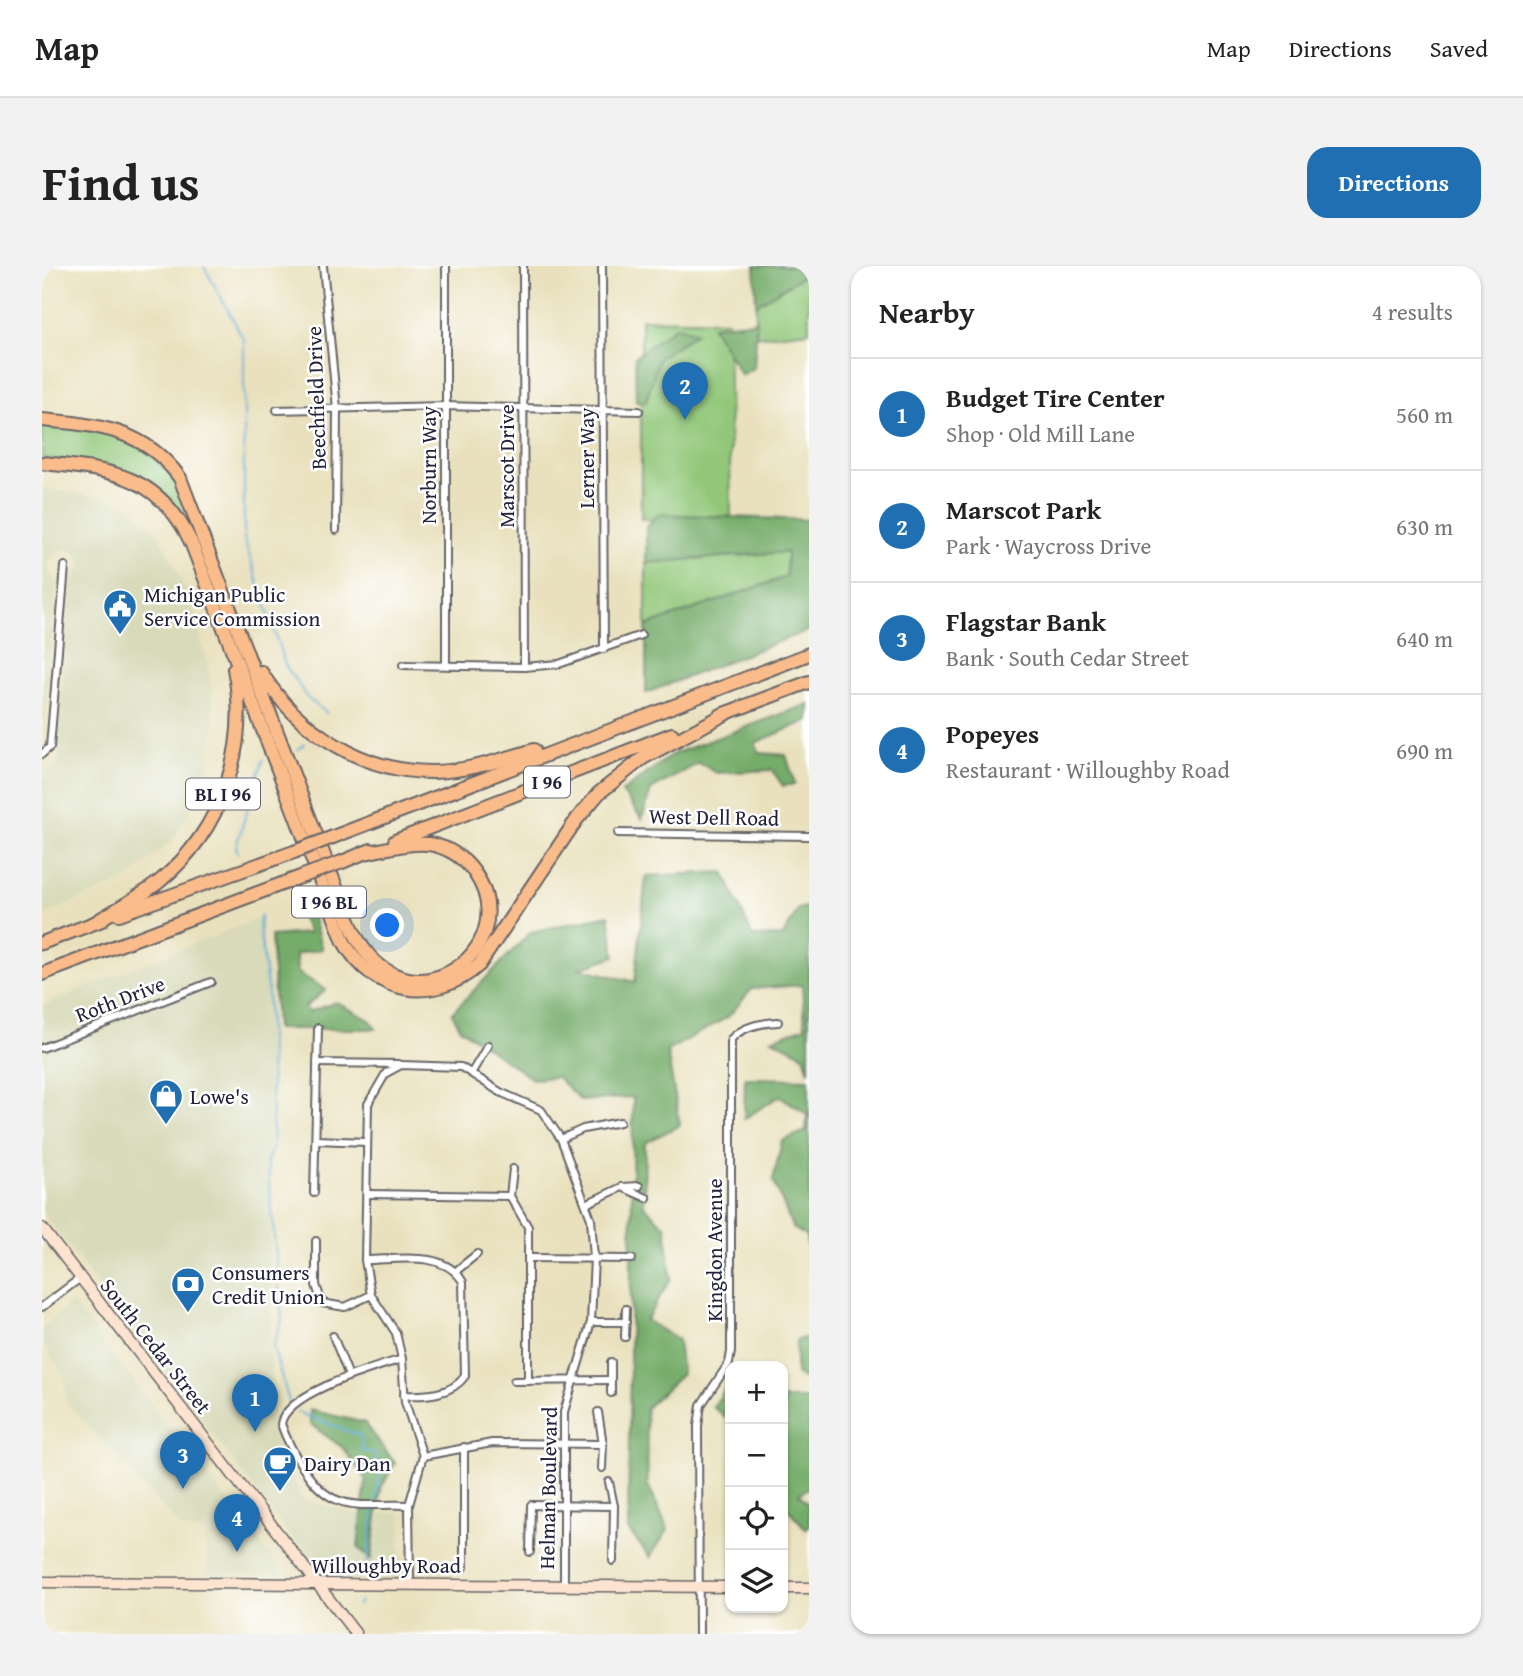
<!DOCTYPE html>
<meta charset="utf-8">
<style>
:root{--surface:#fff;--page:#f2f2f2;--text:#222;--muted:#767676;--line:#e0e0e0;--accent:#1f6fb2}
body{margin:0;font-family:"Gentium Book Plus",serif;background:var(--page);color:var(--text)}
.controls{position:absolute;right:21px;bottom:21px;display:grid;overflow:hidden;border-radius:14px;box-shadow:0 2px 5px #0004}
.controls button{width:63px;height:63px;display:grid;place-items:center;padding:0;border:0;border-bottom:2px solid var(--line);background:var(--surface);color:var(--text);font:35px sans-serif}
.you{position:absolute;left:346px;top:660px;width:24px;height:24px;margin:-18px;border:5px solid #fff;border-radius:50%;background:#1a73e8;box-shadow:0 0 0 10px #1a73e833}
.badge{display:grid;place-items:center;width:46px;height:46px;border-radius:50%;background:var(--accent);color:#fff;font-size:23px;font-weight:700}
.pin{position:absolute;translate:-50% -58px;filter:drop-shadow(0 2px 4px #0008)}
.pin::after{content:'';position:absolute;top:37px;width:24px;height:21px;background:inherit;clip-path:polygon(0 0,100% 0,50% 100%)}
.list{margin:0;padding:0;list-style:none}
h2{display:flex;justify-content:space-between;align-items:center;height:91px;margin:0;padding:0 28px;font-size:30px}
h2 small{font-size:23px;font-weight:400;color:var(--muted)}
.list li{display:grid;grid-template-columns:46px 1fr auto;gap:21px;align-items:center;box-sizing:border-box;height:112px;padding:0 28px;border-top:2px solid var(--line)}
.list b{display:block;font-size:26px;white-space:nowrap}
.list p{margin:0;font-size:23px;white-space:nowrap;color:var(--muted)}
.list em{font-size:23px;font-style:normal;color:var(--muted)}
.icon{flex:none;width:38px;height:38px;fill:none;stroke:currentColor;stroke-width:2;stroke-linecap:round;stroke-linejoin:round}
.map{position:relative;flex:none;width:767px;height:1368px;overflow:hidden;border-radius:21px}
header{display:flex;align-items:center;gap:42px;box-sizing:border-box;height:98px;padding:0 35px;background:var(--surface);border-bottom:2px solid var(--line)}
header strong{font-size:33px}
nav{display:flex;gap:38px;margin-inline-start:auto;font-size:24px}
.intro{display:flex;align-items:center;justify-content:space-between;box-sizing:border-box;height:168px;padding:0 42px}
h1{margin:0;font-size:49px}
.button{padding:18px 32px;border-radius:21px;background:var(--accent);color:#fff;font-size:24px;font-weight:700}
main{display:flex;gap:42px;padding:0 42px}
aside{flex:1;background:var(--surface);border-radius:21px;box-shadow:0 2px 5px #0004}
.map>svg:first-child{display:block}
.built{fill:#d8dab9}
.green{fill:#92c779;stroke:#5a745a;stroke-width:2}
.forest{fill:#75ac69;stroke:#4c6752;stroke-width:2}
.lines{fill:none;stroke-linecap:round;stroke-linejoin:round}
.stream{stroke:#5dacd7;stroke-width:2}
.street-casing{stroke:#686568;stroke-width:10}
.secondary-casing{stroke:#686568;stroke-width:13}
.highway-casing{stroke:#686568;stroke-width:16}
.street{stroke:#fff;stroke-width:6}
.secondary{stroke:#fde4d1;stroke-width:10}
.highway{stroke:#fabc8b;stroke-width:12}
.highway-bridge-casing{stroke:#686568;stroke-width:16;stroke-linecap:butt}
.highway-bridge{stroke:#fabc8b;stroke-width:12}
.labels{text-anchor:middle;dominant-baseline:central;stroke-width:5;stroke-linejoin:round;paint-order:stroke}
.shield{fill:#fff;stroke:#646476;stroke-width:2}
.shield-label{font-size:19px;font-weight:bold;fill:#22223b}
.street-label{font-size:21px;fill:#22223b;stroke:#fff}
.poi-label{font-size:21px;fill:#22223b;stroke:#fff;text-anchor:start}
</style>
<header>
<strong>Map</strong>
<nav><a>Map</a><a>Directions</a><a>Saved</a></nav>
</header>
<div class="intro"><h1>Find us</h1><a class="button">Directions</a></div>
<main>
<div class="map">
<svg width="767" height="1368" viewBox="0 0 767 1368">
<rect width="100%" height="100%" fill="#fff"/>
<filter id="ink" filterUnits="userSpaceOnUse"><feTurbulence type="fractalNoise" baseFrequency=".0143" numOctaves="2"/><feDisplacementMap in="SourceGraphic" scale="14" xChannelSelector="R" yChannelSelector="G"/><feConvolveMatrix kernelMatrix="1 2 1 2 8 2 1 2 1" color-interpolation-filters="sRGB"/></filter>
<filter id="wash" filterUnits="userSpaceOnUse"><feTurbulence type="fractalNoise" baseFrequency=".00686" numOctaves="4" result="noise"/><feDisplacementMap in="SourceGraphic" scale="28" xChannelSelector="R" yChannelSelector="G"/><feGaussianBlur stdDeviation="1.57" result="paint"/><feColorMatrix in="noise" values="0 0 0 0 0 0 0 0 0 0 0 0 0 0 0 0 0 1.4 0 .05"/><feComposite in="paint" operator="in"/></filter>
<g filter="url(#wash)">
<rect width="100%" height="100%" fill="#e9e1bd"/>
<g class="built">
<polygon points="0,222 66,232 91,243 115,267 132,297 151,343 168,408 173,454 164,511 151,540 129,575 85,613 0,650 0,500 9,503 17,496 16,476 28,318 40,299 35,287 26,282 13,285 6,295 7,306 15,317 0,476"/>
<polygon points="219,651 227,765 229,1130 234,1176 261,1234 313,1248 359,1247 358,1313 281,1312 0,946 0,739"/>
<polygon points="29,1036 243,1309 165,1308 163,1266 140,1263 25,1137 22,1110 0,1077 0,1062"/>
</g>
<g class="green">
<polygon points="767,6 767,65 714,71 714,39"/>
<polygon points="599,53 686,55 689,254 599,253"/>
<polygon points="0,159 62,165 104,184 132,212 182,341 129,235 114,221 68,200 0,192"/>
<polygon points="745,286 744,311 604,360 604,297"/>
</g>
<g class="forest">
<polygon points="713,0 767,0 767,6 714,39"/>
<polygon points="715,55 712,102 699,109 670,60"/>
<polygon points="634,60 654,67 617,92 604,136 594,136 593,91"/>
<polygon points="616,248 767,254 767,364 604,427 604,360 744,311 745,286 604,297 604,261"/>
<polygon points="767,438 767,454 713,477 718,487 744,489 753,518 741,520 730,504 675,507 657,497 609,524 600,553 580,526 631,488"/>
<polygon points="682,606 711,671 741,670 756,643 767,640 767,806 762,789 730,773 763,761 760,719 710,723 686,751 625,785 638,859 603,877 602,940 624,961 629,1013 604,1054 636,1074 640,1108 604,1142 606,1219 626,1264 608,1291 586,1264 591,831 539,835 515,811 490,813 418,762 410,747 489,666 567,649 573,690 538,702 593,716 604,610"/>
<polygon points="266,637 280,683 254,688 255,706 284,724 263,741 267,746 294,736 328,754 334,763 234,763 229,670 267,667 253,639"/>
<polygon points="703,812 767,813 767,1000 764,970 751,962 731,914 740,875 764,865 765,848 738,830 702,853"/>
<polygon points="767,1071 767,1121 767,1117 754,1108 754,1074"/>
<polygon points="688,1116 688,1155 671,1141"/>
<polygon points="741,1133 767,1133 767,1222 757,1228 767,1238 767,1259 764,1263 746,1243 741,1245"/>
<polygon points="268,1144 323,1157 353,1197 339,1222 329,1293 316,1281 324,1214 301,1182 268,1158"/>
</g>
<g class="lines">
<g class="stream">
<polyline points="162,0 202,74 202,273 243,399 266,433 285,447"/>
<polyline points="256,483 262,478"/>
<polyline points="196,587 194,580 221,494"/>
<polyline points="219,649 217,659 226,727 231,881 225,894 240,1053 231,1081 248,1139"/>
<polyline points="255,1146 319,1170 320,1184 334,1188 338,1201 334,1234"/>
<polyline points="324,1305 332,1245"/>
<polyline points="316,1339 318,1335"/>
</g>
</g>
</g>
<g filter="url(#ink)">
<g class="lines">
<g class="street-casing">
<g id="street">
<polyline points="281,0 295,143 294,264"/>
<polyline points="404,0 404,398"/>
<polyline points="481,0 482,401"/>
<polyline points="560,0 562,383"/>
<polyline points="235,144 403,140 597,145"/>
<polyline points="361,399 482,401 517,398 599,369"/>
<polyline points="0,488 8,481 23,300"/>
<polyline points="576,567 767,570"/>
<polyline points="0,782 169,716"/>
<polyline points="275,797 357,798"/>
<polyline points="430,806 446,779"/>
<polyline points="519,873 541,863 578,856"/>
<polyline points="274,874 325,876"/>
<polyline points="471,903 468,930 486,961 486,1115"/>
<polyline points="580,921 605,932"/>
<polyline points="272,927 276,762"/>
<polyline points="325,928 468,930"/>
<polyline points="544,938 580,921 597,920"/>
<polyline points="274,975 274,1019 280,1037 303,1041 329,1029"/>
<polyline points="487,992 590,993"/>
<path d="M323,994C355,994 402,983 421,1016L423,1110C410,1129 383,1130 362,1129"/>
<polyline points="414,1005 435,988"/>
<polyline points="0,1041 37,1013"/>
<polyline points="549,1056 584,1056"/>
<polyline points="291,1070 307,1110"/>
<polyline points="583,1071 584,1043"/>
<path d="M360,1093C332,1102 244,1126 239,1158C245,1175 252,1188 261,1202C291,1249 317,1237 367,1239"/>
<polyline points="472,1115 569,1114"/>
<polyline points="569,1127 569,1096"/>
<polyline points="556,1146 561,1178 560,1202"/>
<polyline points="381,1190 450,1177 561,1178"/>
<polyline points="567,1216 572,1240 571,1295"/>
<polyline points="488,1286 489,1239 572,1240"/>
<polyline points="422,1301 422,1181"/>
<polyline points="368,1317 367,1239 381,1190 363,1136 360,1093 354,1067 329,1029 323,994 326,838 344,807 359,799 419,801 458,826 499,844 519,873 549,953 552,992 549,1056 522,1146 522,1318"/>
<path d="M657,1368L656,1160L659,1139L687,1097L689,1086V773C701,760 719,757 736,756"/>
</g>
</g>
<g class="secondary-casing">
<g id="secondary">
<polyline points="0,962 314,1368"/>
<polyline points="0,1316 688,1321"/>
<polyline points="741,1322 767,1322"/>
</g>
</g>
<g class="highway-casing">
<g id="highway">
<path d="M0,154C56,159 103,163 138,212L307,655C355,776 488,685 432,606C421,591 405,581 387,578C366,576 344,583 323,587"/>
<path d="M0,197C68,204 116,207 149,276L302,676C332,729 392,739 437,699L535,553L557,527L601,492L687,446"/>
<path d="M219,406C255,465 322,507 392,506C426,505 459,494 492,484"/>
<polyline points="679,449 767,416"/>
<polyline points="291,571 767,388"/>
<polyline points="353,575 630,468"/>
<polyline points="300,596 329,584"/>
<polyline points="77,648 252,586"/>
<path d="M54,656C75,643 98,631 118,615C180,564 208,481 192,403"/>
<polyline points="0,677 60,654"/>
<polyline points="0,708 261,610"/>
</g>
</g>
<use href="#street" class="street"/>
<use href="#secondary" class="secondary"/>
<use href="#highway" class="highway"/>
<g class="highway-bridge-casing">
<g id="highway-bridge">
<polyline points="252,586 291,571"/>
<polyline points="261,610 300,596"/>
</g>
</g>
<use href="#highway-bridge" class="highway-bridge"/>
</g>
</g>
<defs>
<g id="civic-pin" transform="scale(1.75)"><path d="M0 17L-7.5 6A9.5 9.5 0 1 1 7.5 6Z" fill="#1f6fb2" stroke="#fff"/><path d="M-.6-6.5H3V-4.5H.6V-3L4-1V1h2V6H-6V1h2V-1L-.6-3ZM-1.2 2.5V6h2.4V2.5Z" fill="#fff"/></g>
<g id="shop-pin" transform="scale(1.75)"><path d="M0 17L-7.5 6A9.5 9.5 0 1 1 7.5 6Z" fill="#1f6fb2" stroke="#fff"/><path d="M-5-2.5h2.3a2.7 3.5 0 0 1 5.4 0H5L5.5 6h-11ZM-1.5-2.5h3a1.5 2.3 0 0 0-3 0Z" fill="#fff"/></g>
<g id="bank-pin" transform="scale(1.75)"><path d="M0 17L-7.5 6A9.5 9.5 0 1 1 7.5 6Z" fill="#1f6fb2" stroke="#fff"/><path d="M-6-4H6V4H-6ZM0-2.3a2.3 2.3 0 1 0 0 4.6a2.3 2.3 0 1 0 0-4.6Z" fill="#fff"/></g>
<g id="cafe-pin" transform="scale(1.75)"><path d="M0 17L-7.5 6A9.5 9.5 0 1 1 7.5 6Z" fill="#1f6fb2" stroke="#fff"/><path d="M-5.5-4.5H6V0H3Q3 3.5 0 3.5H-2.5Q-5.5 3.5-5.5 0ZM3-3.2v2h1.7v-2ZM-6 4.5H4V6H-6Z" fill="#fff"/></g>
</defs>
<g fill-rule="evenodd">
<use href="#civic-pin" x="78" y="340"/>
<use href="#shop-pin" x="124" y="830"/>
<use href="#bank-pin" x="146" y="1018"/>
<use href="#cafe-pin" x="238" y="1197"/>
</g>
<g class="labels">
<g class="shield">
<rect x="482" y="500.5" width="46" height="31" rx="5"/>
<rect x="144" y="512.5" width="74" height="31" rx="5"/>
<rect x="250" y="620.5" width="74" height="31" rx="5"/>
</g>
<g class="shield-label">
<text x="505" y="516">I 96</text>
<text x="181" y="528">BL I 96</text>
<text x="287" y="636">I 96 BL</text>
</g>
<g class="street-label">
<text transform="translate(274 132) rotate(-92)">Beechfield Drive</text>
<text transform="translate(544 192) rotate(-90)">Lerner Way</text>
<text transform="translate(386 199) rotate(-90)">Norburn Way</text>
<text transform="translate(464 200) rotate(-90)">Marscot Drive</text>
<text transform="translate(672 551) rotate(1)">West Dell Road</text>
<text transform="translate(78 733) rotate(-21)">Roth Drive</text>
<text transform="translate(672 984) rotate(-90)">Kingdon Avenue</text>
<text transform="translate(114 1080) rotate(52)">South Cedar Street</text>
<text transform="translate(506 1222) rotate(-89)">Helman Boulevard</text>
<text x="344" y="1299">Willoughby Road</text>
</g>
<g class="poi-label">
<text x="102" y="328">Michigan Public<tspan x="102" dy="24">Service Commission</tspan></text>
<text x="148" y="830">Lowe's</text>
<text x="170" y="1006">Consumers<tspan x="170" dy="24">Credit Union</tspan></text>
<text x="262" y="1197">Dairy Dan</text>
</g>
</g>
</svg>
<div class="controls">
<button>+</button>
<button>−</button>
<button><svg class="icon" aria-label="locate" viewBox="0 0 24 24"><circle cx="12" cy="12" r="6"/><path d="M12 2v4M12 18v4M2 12h4M18 12h4"/></svg></button>
<button><svg class="icon" aria-label="layers" viewBox="0 0 24 24"><path d="M12 4l9 5-9 5-9-5zM3 14l9 5 9-5"/></svg></button>
</div>
<div class="you"></div>
<div class="pin badge" style="left:213px;top:1166px">1</div>
<div class="pin badge" style="left:643px;top:154px">2</div>
<div class="pin badge" style="left:141px;top:1223px">3</div>
<div class="pin badge" style="left:195px;top:1286px">4</div>
</div>
<aside>
<h2>Nearby<small>4 results</small></h2>
<ul class="list">
<li><span class="badge">1</span><div><b>Budget Tire Center</b><p>Shop · Old Mill Lane</p></div><em>560 m</em></li>
<li><span class="badge">2</span><div><b>Marscot Park</b><p>Park · Waycross Drive</p></div><em>630 m</em></li>
<li><span class="badge">3</span><div><b>Flagstar Bank</b><p>Bank · South Cedar Street</p></div><em>640 m</em></li>
<li><span class="badge">4</span><div><b>Popeyes</b><p>Restaurant · Willoughby Road</p></div><em>690 m</em></li>
</ul>
</aside>
</main>
